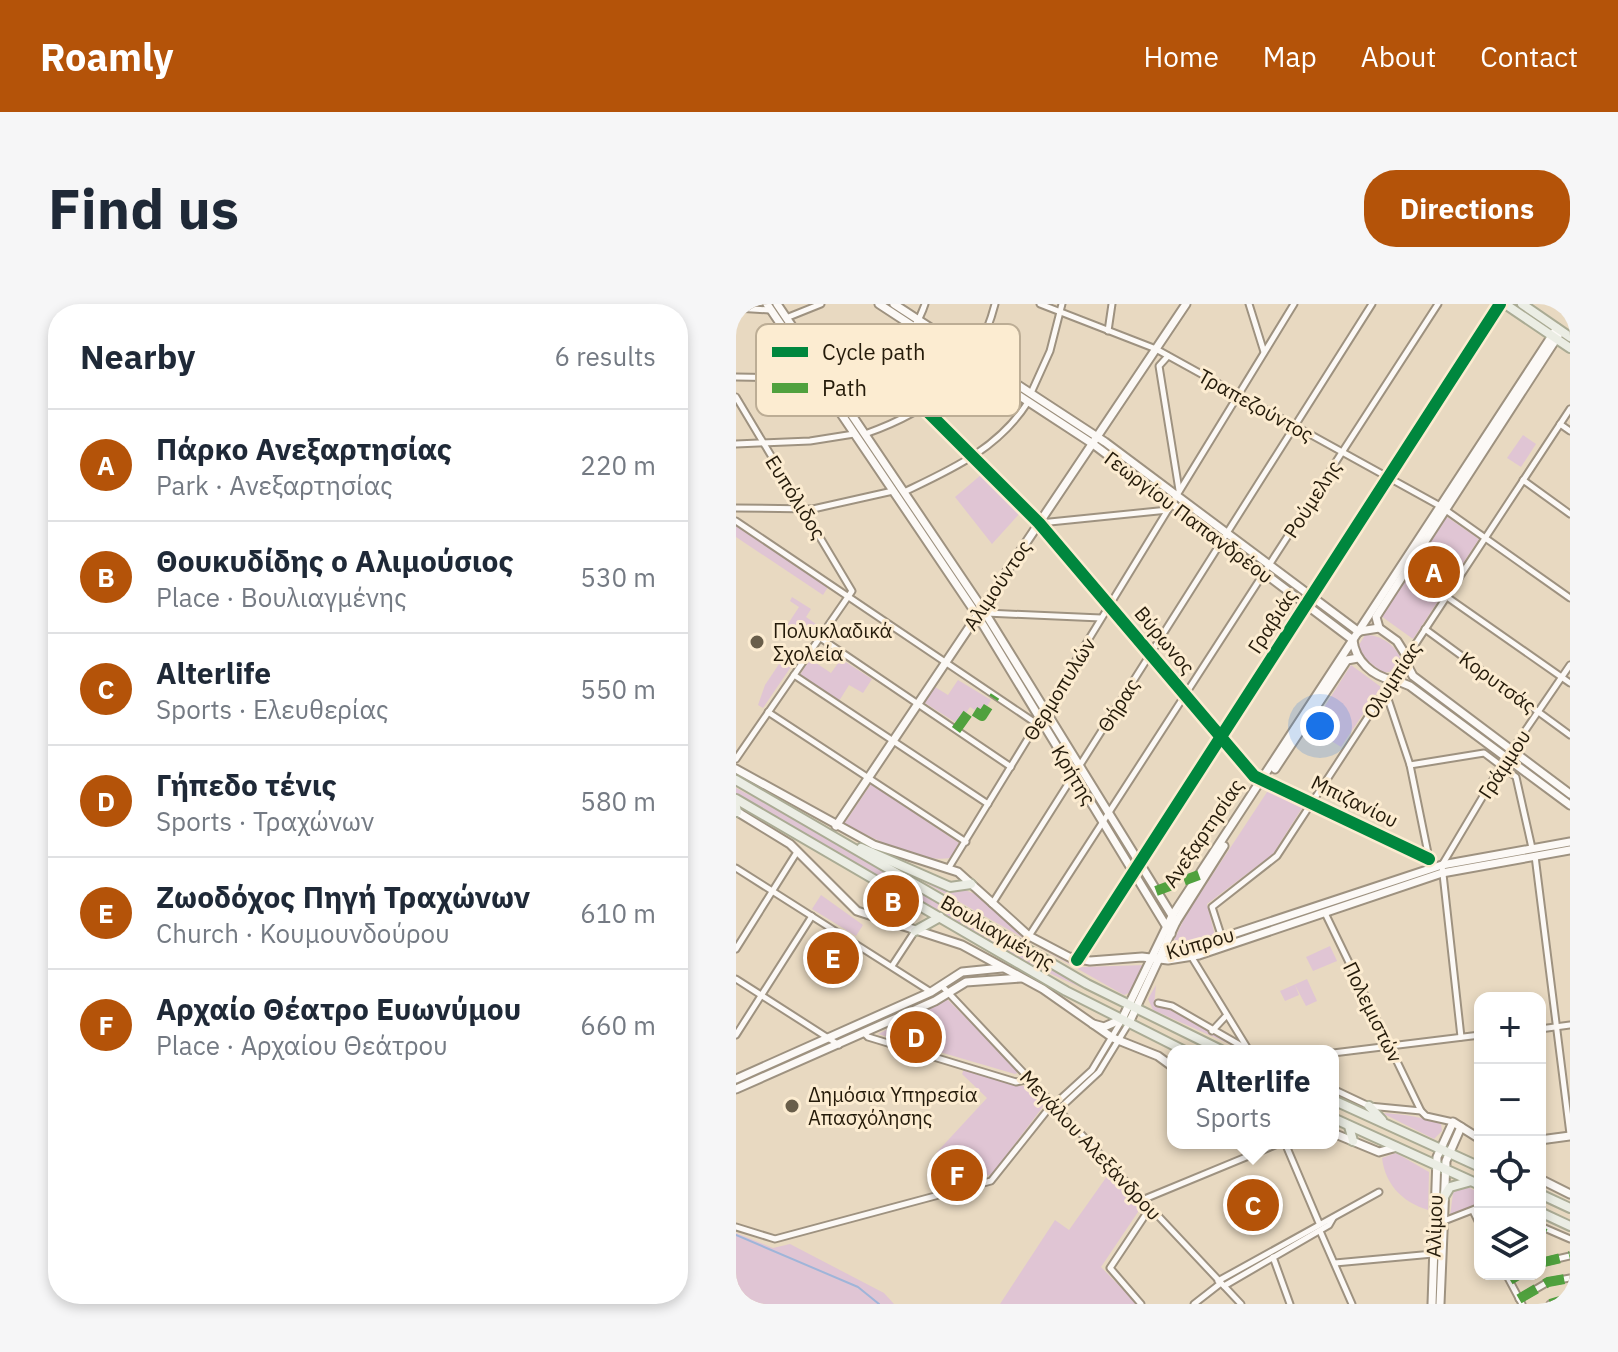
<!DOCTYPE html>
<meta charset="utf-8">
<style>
:root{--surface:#fff;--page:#f6f6f7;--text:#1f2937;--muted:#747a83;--line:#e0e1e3;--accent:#b45309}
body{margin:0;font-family:"IBM Plex Sans",sans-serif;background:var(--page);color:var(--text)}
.controls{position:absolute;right:24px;bottom:24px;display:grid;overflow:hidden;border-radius:16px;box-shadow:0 4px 12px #0003}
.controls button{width:72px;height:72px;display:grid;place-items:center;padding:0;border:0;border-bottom:2px solid var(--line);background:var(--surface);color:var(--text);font:40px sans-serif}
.you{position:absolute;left:584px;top:422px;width:28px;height:28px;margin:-20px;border:6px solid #fff;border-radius:50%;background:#1a73e8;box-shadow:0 0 0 12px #1a73e833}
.badge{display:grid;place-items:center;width:52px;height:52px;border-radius:50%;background:var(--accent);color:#fff;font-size:26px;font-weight:700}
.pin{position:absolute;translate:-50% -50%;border:4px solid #fff;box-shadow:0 2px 8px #0006}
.popup{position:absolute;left:431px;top:741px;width:172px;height:104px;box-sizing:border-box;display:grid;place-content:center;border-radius:16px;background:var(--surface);filter:drop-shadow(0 2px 6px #0005);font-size:26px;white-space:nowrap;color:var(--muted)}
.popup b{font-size:30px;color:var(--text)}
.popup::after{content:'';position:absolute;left:50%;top:100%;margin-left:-16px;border:16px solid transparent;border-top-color:var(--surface)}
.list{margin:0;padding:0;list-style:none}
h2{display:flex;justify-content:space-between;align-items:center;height:104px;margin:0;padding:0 32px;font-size:34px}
h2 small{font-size:26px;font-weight:400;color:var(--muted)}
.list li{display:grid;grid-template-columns:52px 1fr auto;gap:24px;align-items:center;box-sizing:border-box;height:112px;padding:0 32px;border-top:2px solid var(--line)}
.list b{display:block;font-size:30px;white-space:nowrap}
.list p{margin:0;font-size:26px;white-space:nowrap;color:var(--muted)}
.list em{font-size:26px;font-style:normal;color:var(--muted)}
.icon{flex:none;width:44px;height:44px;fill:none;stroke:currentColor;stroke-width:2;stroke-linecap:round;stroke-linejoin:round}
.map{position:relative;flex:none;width:834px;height:1000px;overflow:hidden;border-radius:32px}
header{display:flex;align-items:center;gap:48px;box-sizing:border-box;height:112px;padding:0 40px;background:var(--accent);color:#fff}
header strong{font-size:38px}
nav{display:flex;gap:44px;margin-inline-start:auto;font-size:28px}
.intro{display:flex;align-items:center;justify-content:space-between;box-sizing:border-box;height:192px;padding:0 48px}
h1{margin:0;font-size:56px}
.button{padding:20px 36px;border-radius:32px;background:var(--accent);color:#fff;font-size:28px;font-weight:700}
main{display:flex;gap:48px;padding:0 48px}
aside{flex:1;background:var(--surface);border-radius:32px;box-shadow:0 4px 12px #0003}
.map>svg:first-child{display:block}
.green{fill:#e0c5d4}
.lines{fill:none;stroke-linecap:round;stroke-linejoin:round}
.stream{stroke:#9fb5d9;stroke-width:2}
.street-casing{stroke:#9e9280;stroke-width:9}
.secondary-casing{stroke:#9e9280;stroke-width:11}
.primary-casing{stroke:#aaab94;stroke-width:12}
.street{stroke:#fcf9f6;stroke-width:5}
.secondary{stroke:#fcf9f6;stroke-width:7}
.primary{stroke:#ebede4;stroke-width:8}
.quiet{stroke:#50a13e;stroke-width:10;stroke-dasharray:20 10;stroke-linecap:butt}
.cycleway-casing{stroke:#fcecd1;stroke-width:17}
.cycleway{stroke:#00873e;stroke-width:12}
.poi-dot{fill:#695e4a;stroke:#fcecd1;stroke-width:3}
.labels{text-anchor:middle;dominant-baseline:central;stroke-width:6;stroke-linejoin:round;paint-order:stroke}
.street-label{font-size:20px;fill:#251b0a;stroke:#fcecd1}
.poi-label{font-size:20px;fill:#251b0a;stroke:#fcecd1;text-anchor:start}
.key{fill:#fcecd1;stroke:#bcad95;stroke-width:2}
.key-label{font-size:22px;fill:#251b0a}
</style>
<header>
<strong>Roamly</strong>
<nav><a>Home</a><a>Map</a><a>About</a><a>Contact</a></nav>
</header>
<div class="intro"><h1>Find us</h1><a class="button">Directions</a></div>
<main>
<aside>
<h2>Nearby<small>6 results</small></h2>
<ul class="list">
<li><span class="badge">A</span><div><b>Πάρκο Ανεξαρτησίας</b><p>Park · Ανεξαρτησίας</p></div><em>220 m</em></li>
<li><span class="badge">B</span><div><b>Θουκυδίδης ο Αλιμούσιος</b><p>Place · Βουλιαγμένης</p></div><em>530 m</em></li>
<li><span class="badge">C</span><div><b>Alterlife</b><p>Sports · Ελευθερίας</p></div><em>550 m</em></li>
<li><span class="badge">D</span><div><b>Γήπεδο τένις</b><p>Sports · Τραχώνων</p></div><em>580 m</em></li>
<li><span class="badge">E</span><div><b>Ζωοδόχος Πηγή Τραχώνων</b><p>Church · Κουμουνδούρου</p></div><em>610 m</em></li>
<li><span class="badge">F</span><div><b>Αρχαίο Θέατρο Ευωνύμου</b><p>Place · Αρχαίου Θεάτρου</p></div><em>660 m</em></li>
</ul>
</aside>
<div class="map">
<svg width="834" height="1000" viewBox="0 0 834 1000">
<rect width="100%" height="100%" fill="#e8d9c1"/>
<g class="green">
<polygon points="787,131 800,140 785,163 771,154"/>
<polygon points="246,170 285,208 256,240 219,193"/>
<polygon points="711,213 743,235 677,335 645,312"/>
<polygon points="0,222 92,283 87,291 0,233"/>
<polygon points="56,293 75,305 70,313 80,320 77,324 65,324 61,331 50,323 63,303 54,297"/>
<path d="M629,331C644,330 661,342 665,356L659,367L647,369L626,352L623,341Z"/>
<polygon points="61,346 65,348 27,404 22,401 29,381 43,360 49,364"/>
<polygon points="74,355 95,369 105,355 136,375 127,389 113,381 103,397 64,371"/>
<polygon points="615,361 645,383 605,443 575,424"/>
<polygon points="222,376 255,396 246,410 234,403 222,420 189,399 199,383 212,391"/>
<path d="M135,480L223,539L214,554C180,559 139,534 108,520Z"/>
<polygon points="0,484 55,513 379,699 289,658 0,489"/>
<polygon points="533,485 568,501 537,550 471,600 479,632 444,642 438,636 450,611"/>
<polygon points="160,562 217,587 229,586 244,592 286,632 346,663 409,661 395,688 388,691"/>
<polygon points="85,591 127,621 120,632 76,605"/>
<polygon points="594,642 601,657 577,667 570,653"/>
<polygon points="428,667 420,681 418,702 437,704 507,746 417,706 412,695"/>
<polygon points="571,675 581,697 570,702 559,681 563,691 549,697 544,687"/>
<polygon points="211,695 284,768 279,770 142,730"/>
<polygon points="228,765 297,785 309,800 256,870 206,886 198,871 209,855 201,848 251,794 226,770"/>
<path d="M646,809C668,810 685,813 705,820L706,827L698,835Z"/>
<path d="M660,849L693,868L692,906C665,898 649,879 646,854Z"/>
<polygon points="374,868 406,902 365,963 401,1000 264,1000 319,916 333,926"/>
<polygon points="729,882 744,889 744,898 714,912 717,889"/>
<polygon points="0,929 37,944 54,940 148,989 158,1000 0,1000"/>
</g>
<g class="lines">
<polyline class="stream" points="0,931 122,983 143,1000"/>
<g class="street-casing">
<g id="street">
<polyline points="304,0 420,45 704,202 834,294"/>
<polyline points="513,0 528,48"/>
<polyline points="0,4 34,6"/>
<polyline points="50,14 85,0"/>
<polyline points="372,27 376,0"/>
<polyline points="432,52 423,62 443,186"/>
<polyline points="138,54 303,219 518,472 693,555"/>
<path d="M0,73C63,75 165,75 189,0"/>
<polyline points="295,89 314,47 326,0"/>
<polyline points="0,93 116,287 0,455"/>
<polyline points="824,120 834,127"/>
<path d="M129,130C197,106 240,73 259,0"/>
<polyline points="0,140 74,137 118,130"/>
<polyline points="787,176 834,210"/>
<path d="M168,188C216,165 262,145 292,98"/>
<polyline points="0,204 77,205 157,187"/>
<polyline points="0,217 301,420"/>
<polyline points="304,219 432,206"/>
<polyline points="711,293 834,379"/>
<polyline points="250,309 365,314"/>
<polyline points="689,325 834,431"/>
<polyline points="83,333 275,463"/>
<polyline points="671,353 834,105"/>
<polyline points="58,371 252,500"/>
<polyline points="649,386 674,461 695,564"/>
<polyline points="32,408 230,538"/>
<polyline points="674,461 748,449 780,473 796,544"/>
<polyline points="799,552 834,830"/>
<polyline points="0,564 195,688"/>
<polyline points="212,565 558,0"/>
<polyline points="256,600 636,0"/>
<polyline points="589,609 685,807"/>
<polyline points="293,632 702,0"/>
<polyline points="486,634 476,603 541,552 656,376"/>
<polyline points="0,645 61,548"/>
<polyline points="455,652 512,745"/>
<polyline points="342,655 764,0"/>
<polyline points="156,662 179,627"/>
<polyline points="0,675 103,741"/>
<polyline points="206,682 505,1000"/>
<polyline points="422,699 436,702 509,744"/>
<polyline points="804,725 834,721"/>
<polyline points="476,727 489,713"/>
<polyline points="128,729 132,733 280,778 293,775"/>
<polyline points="0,731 76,612"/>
<polyline points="725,733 706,561 765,462 834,361"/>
<polyline points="597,749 744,731"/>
<polyline points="597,785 633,802 685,807 690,812 717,818"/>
<polyline points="322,806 363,768 393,719"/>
<polyline points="549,839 583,919"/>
<polyline points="406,896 544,839"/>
<polyline points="737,907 744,921"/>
<polyline points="708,917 744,903"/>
<polyline points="804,922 834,935"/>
<polyline points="0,923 39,935 255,877 310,808 356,766 386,716"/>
<polyline points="584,927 616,1000"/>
<polyline points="537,953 554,1000"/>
<polyline points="599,959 697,950"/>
<polyline points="804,959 834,952"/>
<polyline points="770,970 786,1000"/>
<polyline points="774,976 784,970"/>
<polyline points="482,977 643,888"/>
<polyline points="488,982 593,921 597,914"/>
<polyline points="783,995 812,978 834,974"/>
<polyline points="405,1000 374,964 414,904"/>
<polyline points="458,1000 485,979"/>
<polyline points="814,1000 834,994"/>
</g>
</g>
<g class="secondary-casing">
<g id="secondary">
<polyline points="31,0 241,311 435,630"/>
<polyline points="41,0 246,304 440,618"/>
<path d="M143,0L357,140L617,336C619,357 637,372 656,376L671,353L661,337L643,324L624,327"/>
<polyline points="158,0 369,138 623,328"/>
<polyline points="643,324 640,313 822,32"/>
<polyline points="669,357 677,372 834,490"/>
<polyline points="657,375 674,382 834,501"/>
<polyline points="0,465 138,541 222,568 293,632 333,653 354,657 406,653 432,656 463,651 706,569 834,546"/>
<polyline points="539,465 611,356 622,354"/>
<polyline points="0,507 54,540 121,607 226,641 307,685 377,734 422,752 437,763"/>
<polyline points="100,522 450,0"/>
<polyline points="428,649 470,639 706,561 834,538"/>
<polyline points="393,719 440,618 488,542"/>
<polyline points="357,720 368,723 386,715 436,612 821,24"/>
<polyline points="0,775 195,688 226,668 266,664"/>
<polyline points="0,785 199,697 230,678 285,674"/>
<polyline points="597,829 643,848 661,843"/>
<polyline points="804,836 834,832"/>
<polyline points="804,875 834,890"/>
<polyline points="696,1000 701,853 717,818 744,835"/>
<polyline points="704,1000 710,857 725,823"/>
</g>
</g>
<g class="primary-casing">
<g id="primary">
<polyline points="769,0 834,44"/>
<polyline points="786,0 834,33"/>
<polyline points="0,476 351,680 487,747"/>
<polyline points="0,495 330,687 449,747"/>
<polyline points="0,503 1,508"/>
<polyline points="125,544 214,583 235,580"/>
<polyline points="179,627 204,613"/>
<polyline points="597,796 744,863"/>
<polyline points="633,802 646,816"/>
<polyline points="597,814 744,881"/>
<polyline points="613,822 617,837"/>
<polyline points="804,890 834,904"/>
<polyline points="708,893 714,883 732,878"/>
<polyline points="804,908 834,922"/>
</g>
</g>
<use href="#street" class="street"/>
<use href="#secondary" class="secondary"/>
<use href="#primary" class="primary"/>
<g class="quiet">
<polyline points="220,426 235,405 246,412 259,392"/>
<polyline points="420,587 463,571"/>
<polyline points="804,929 807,923"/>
<polyline points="804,959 834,952"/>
<polyline points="774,976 784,970"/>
<polyline points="783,995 812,978 834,974"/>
<polyline points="814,1000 834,994"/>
</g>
<g class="cycleway-casing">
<g id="cycleway">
<polyline points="138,54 303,219 518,472 693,555"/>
<polyline points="341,656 764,0"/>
</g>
</g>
<use href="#cycleway" class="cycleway"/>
</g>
<g class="poi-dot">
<circle cx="21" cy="338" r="8"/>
<circle cx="56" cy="802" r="8"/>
</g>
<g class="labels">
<g class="street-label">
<text transform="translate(520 101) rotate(29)">Τραπεζούντος</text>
<text transform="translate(60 193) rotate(58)">Ευπόλιδος</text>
<text transform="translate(576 195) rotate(-57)">Ρούμελης</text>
<text transform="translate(453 213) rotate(37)">Γεωργίου Παπανδρέου</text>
<text transform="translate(261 281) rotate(-56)">Αλιμούντος</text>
<text transform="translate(536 317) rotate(-57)">Γραβιάς</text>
<text transform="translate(429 336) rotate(50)">Βύρωνος</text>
<text transform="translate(656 376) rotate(-57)">Ολυμπίας</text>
<text transform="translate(762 378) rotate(36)">Κορυτσάς</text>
<text transform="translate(323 385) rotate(-58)">Θερμοπυλών</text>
<text transform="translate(382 401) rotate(-58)">Θήρας</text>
<text transform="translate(768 460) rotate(-57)">Γράμμου</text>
<text transform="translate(338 471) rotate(59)">Κρήτης</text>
<text transform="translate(619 497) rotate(26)">Μπιζανίου</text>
<text transform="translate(467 529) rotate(-56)">Ανεξαρτησίας</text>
<text transform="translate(262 628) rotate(30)">Βουλιαγμένης</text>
<text transform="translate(464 639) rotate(-16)">Κύπρου</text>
<text transform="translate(637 708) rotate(64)">Πολεμιστών</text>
<text transform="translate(355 841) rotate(47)">Μεγάλου Αλεξάνδρου</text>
<text transform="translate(698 922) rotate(-88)">Αλίμου</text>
</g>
<g class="poi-label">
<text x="37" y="326">Πολυκλαδικά<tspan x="37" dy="23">Σχολεία</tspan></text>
<text x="72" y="790">Δημόσια Υπηρεσία<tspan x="72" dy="23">Απασχόλησης</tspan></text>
</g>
</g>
<rect x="20" y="20" width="264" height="92" rx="12" class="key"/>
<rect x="36" y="43" width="36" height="10" fill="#00873e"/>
<rect x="36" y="79" width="36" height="10" fill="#50a13e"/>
<g class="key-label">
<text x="86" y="56">Cycle path</text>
<text x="86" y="92">Path</text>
</g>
</svg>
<div class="controls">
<button>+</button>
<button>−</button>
<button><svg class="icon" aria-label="locate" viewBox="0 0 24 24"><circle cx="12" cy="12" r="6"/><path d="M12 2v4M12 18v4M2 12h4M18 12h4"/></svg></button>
<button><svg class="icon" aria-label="layers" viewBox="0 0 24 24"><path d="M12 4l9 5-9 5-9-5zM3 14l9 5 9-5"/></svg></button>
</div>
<div class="you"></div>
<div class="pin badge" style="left:698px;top:268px">A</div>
<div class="pin badge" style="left:157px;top:597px">B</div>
<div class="pin badge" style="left:517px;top:901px">C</div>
<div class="popup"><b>Alterlife</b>Sports</div>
<div class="pin badge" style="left:180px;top:733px">D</div>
<div class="pin badge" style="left:97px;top:654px">E</div>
<div class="pin badge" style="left:221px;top:871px">F</div>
</div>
</main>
